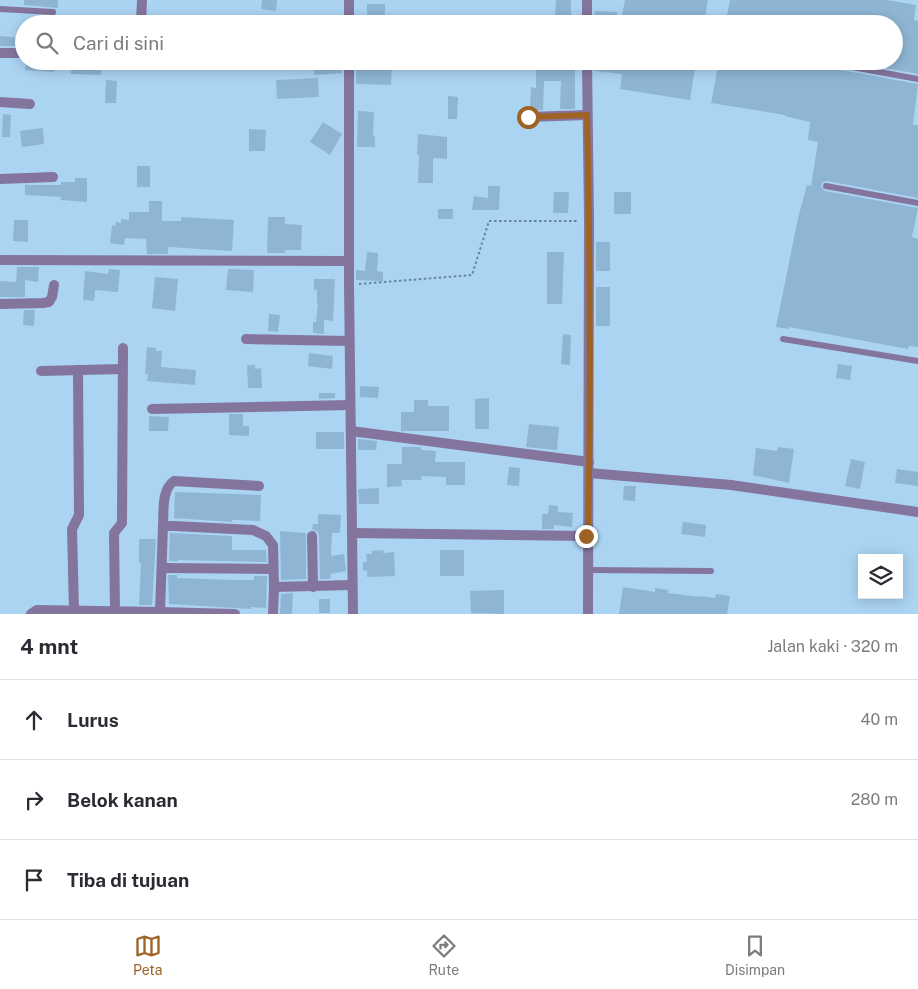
<!DOCTYPE html>
<html lang="id">
<meta charset="utf-8">
<style>
:root{--surface:#fff;--page:#f7f7f7;--text:#2b2b33;--muted:#7c7c81;--line:#e1e1e2;--accent:#9f6225}
body{margin:0;font-family:"Public Sans",sans-serif;background:var(--page);color:var(--text)}
.controls{position:absolute;right:15px;bottom:15px;display:grid;overflow:hidden;border-radius:0px;box-shadow:0 2px 12px #0003}
.controls button{width:45px;height:45px;display:grid;place-items:center;padding:0;border:0;border-bottom:1px solid var(--line);background:var(--surface);color:var(--text);font:25px sans-serif}
.stop{position:absolute;width:15px;height:15px;margin:-11px;border:4px solid #9f6225;border-radius:50%;background:#fff}
.stop.end{background:#9f6225;border-color:#fff;box-shadow:0 1px 5px #0008}
.list{margin:0;padding:0;list-style:none}
h2{display:flex;justify-content:space-between;align-items:center;height:65px;margin:0;padding:0 20px;font-size:21px}
h2 small{font-size:16px;font-weight:400;color:var(--muted)}
.list li{display:grid;grid-template-columns:32px 1fr auto;gap:15px;align-items:center;box-sizing:border-box;height:80px;padding:0 20px;border-top:1px solid var(--line)}
.list b{display:block;font-size:19px;white-space:nowrap}
.list em{font-size:16px;font-style:normal;color:var(--muted)}
.icon{flex:none;width:28px;height:28px;fill:none;stroke:currentColor;stroke-width:2;stroke-linecap:round;stroke-linejoin:round}
.map{position:relative;flex:none;width:918px;height:614px;overflow:hidden}
.search{position:absolute;background:var(--surface);box-shadow:0 2px 12px #0003;left:15px;right:15px;top:15px;height:55px;display:flex;align-items:center;gap:12px;box-sizing:border-box;padding:0 18px;border-radius:28px;color:var(--muted);font-size:19px}
.sheet{height:305px;background:var(--surface)}
nav{display:flex;justify-content:space-around;align-items:center;box-sizing:border-box;height:70px;border-top:1px solid var(--line);background:var(--surface);font-size:14px;color:var(--muted)}
nav a{display:grid;justify-items:center;gap:2px}
nav .on{color:var(--accent)}
.map>svg:first-child{display:block}
.building{fill:#8eb6d4}
.lines{fill:none;stroke-linecap:round;stroke-linejoin:round}
.path{stroke:#67859c;stroke-width:2;stroke-dasharray:2.5 2.5;stroke-linecap:butt}
.service{stroke:#84759e;stroke-width:6}
.minor{stroke:#84759e;stroke-width:10}
.route{stroke:#9f6225;stroke-width:6}
</style>
<div class="map">
<svg width="918" height="614" viewBox="0 0 918 614">
<rect width="100%" height="100%" fill="#abd4f3"/>
<g class="building">
<polygon points="24,0 58,0 58,8 24,5"/>
<polygon points="262,0 277,0 276,11 261,9"/>
<polygon points="556,0 571,0 571,18 555,18"/>
<polygon points="625,0 708,0 704,24 660,24 622,15"/>
<polygon points="730,0 887,0 916,5 914,20 918,21 918,74 848,61 894,61 894,24 725,24"/>
<rect x="367" y="4" width="18" height="17"/>
<polygon points="595,11 617,12 616,24 594,24"/>
<polygon points="0,36 22,38 22,46 0,46"/>
<polygon points="26,61 55,61 54,72 25,70"/>
<polygon points="72,61 102,61 101,75 71,74"/>
<polygon points="313,61 338,61 338,64 342,64 342,73 314,75"/>
<polygon points="536,61 555,61 555,63 560,63 560,67 575,68 575,109 560,109 561,81 544,81 543,110 530,110 531,87 536,88"/>
<polygon points="603,61 696,61 690,100 620,89 622,74 595,71 596,64 602,65"/>
<polygon points="719,61 784,61 790,62 790,64 818,69 819,66 918,84 913,125 918,125 918,198 827,181 823,182 821,186 825,191 918,208 912,237 918,239 918,347 909,346 908,349 789,327 789,329 776,327 798,218 807,185 811,186 818,142 808,140 810,122 785,116 785,115 711,103"/>
<polygon points="356,64 392,65 391,85 356,84"/>
<polygon points="318,78 319,97 277,99 276,80"/>
<polygon points="106,80 117,81 116,103 105,103"/>
<polygon points="448,96 458,97 457,119 448,119"/>
<polygon points="358,111 374,112 373,136 375,137 375,147 357,147"/>
<polygon points="3,114 11,115 10,137 2,137"/>
<polygon points="323,122 342,134 330,155 310,142"/>
<polygon points="43,128 44,144 22,147 20,131"/>
<polygon points="249,129 266,130 265,151 249,151"/>
<polygon points="418,134 447,137 447,159 433,158 433,183 418,183 419,155 417,155"/>
<rect x="137" y="166" width="13" height="21"/>
<polygon points="75,178 87,178 87,202 61,200 61,197 25,195 25,185 61,185 61,182 75,182"/>
<polygon points="488,186 500,186 499,210 472,210 474,196 488,198"/>
<polygon points="554,192 569,192 568,213 553,213"/>
<rect x="614" y="192" width="17" height="22"/>
<polygon points="149,201 162,201 162,221 181,221 181,217 234,220 232,251 168,247 168,254 147,254 146,239 125,238 124,245 110,243 112,225 115,226 116,222 121,223 121,219 129,220 129,212 149,212"/>
<rect x="438" y="209" width="15" height="10"/>
<polygon points="268,217 285,217 285,224 302,225 301,250 285,250 285,253 267,253"/>
<polygon points="14,220 28,220 28,242 13,241"/>
<rect x="596" y="242" width="14" height="29"/>
<polygon points="367,252 378,253 377,271 383,272 383,281 356,280 356,270 365,271"/>
<polygon points="547,252 564,252 562,304 547,304"/>
<polygon points="17,267 39,267 38,282 25,280 25,297 0,297 0,281 16,282"/>
<polygon points="109,269 120,270 118,292 95,290 94,301 83,300 85,271 108,274"/>
<polygon points="228,269 254,270 253,292 226,290"/>
<polygon points="155,277 178,279 175,311 152,308"/>
<polygon points="314,279 335,279 333,321 324,320 324,334 313,333 313,322 316,322 318,303 317,303 317,290 314,290"/>
<rect x="596" y="287" width="14" height="39"/>
<polygon points="24,310 35,310 34,326 23,325"/>
<polygon points="269,314 280,315 278,332 268,331"/>
<polygon points="563,334 571,335 570,365 561,364"/>
<polygon points="147,347 156,348 156,351 162,351 161,367 196,370 195,385 147,381 148,374 145,374"/>
<polygon points="309,353 333,356 332,369 308,366"/>
<polygon points="838,364 852,366 850,380 836,378"/>
<polygon points="247,365 255,365 255,369 261,368 262,388 248,388"/>
<polygon points="360,386 379,387 378,398 360,397"/>
<polygon points="319,393 335,393 335,398 319,399"/>
<polygon points="489,398 489,429 475,429 475,399"/>
<polygon points="414,400 428,400 428,406 449,406 449,431 401,431 401,412 414,412"/>
<polygon points="229,414 243,414 243,426 249,426 249,436 229,435"/>
<polygon points="149,416 169,417 168,431 149,431"/>
<polygon points="529,424 559,427 557,450 526,447"/>
<rect x="316" y="432" width="28" height="17"/>
<polygon points="358,439 377,441 376,450 358,450"/>
<polygon points="402,447 421,447 421,450 436,451 435,462 465,462 465,485 446,485 446,477 421,476 422,480 401,480 402,486 387,487 387,464 402,464"/>
<polygon points="778,447 794,449 789,483 753,475 756,448 777,451"/>
<polygon points="851,459 865,462 860,489 845,486"/>
<polygon points="509,467 520,468 519,486 507,485"/>
<polygon points="897,469 918,472 918,486 895,483"/>
<polygon points="624,486 636,486 635,501 623,500"/>
<polygon points="379,488 379,504 359,504 358,489"/>
<polygon points="175,492 261,495 260,521 238,520 232,520 232,522 174,518"/>
<polygon points="549,505 558,506 558,512 573,513 572,527 554,525 554,529 542,529 542,514 548,514"/>
<polygon points="318,514 341,515 340,533 332,533 331,556 344,554 346,571 331,574 330,579 320,579 319,536 318,532 312,529 313,524 318,524"/>
<polygon points="683,522 706,525 705,537 681,534"/>
<polygon points="280,531 306,533 306,579 281,580"/>
<polygon points="170,533 232,536 232,550 266,550 267,562 178,560 178,561 169,561"/>
<polygon points="139,539 156,539 152,605 139,605 141,563 139,563"/>
<polygon points="384,550 383,553 394,552 395,576 367,577 367,570 363,571 363,562 367,562 366,554 372,554 372,551"/>
<rect x="440" y="550" width="24" height="26"/>
<polygon points="168,575 177,575 177,578 235,580 254,580 254,576 267,576 266,608 251,607 251,609 169,604"/>
<polygon points="623,587 655,592 655,588 669,590 668,593 699,597 699,596 715,598 716,594 730,596 727,614 619,614"/>
<polygon points="504,590 504,614 471,613 470,591"/>
<polygon points="293,593 292,614 280,614 281,594"/>
<rect x="319" y="599" width="11" height="14"/>
</g>
<g class="lines">
<polyline class="path" points="359,284 472,275 489,221 579,221"/>
<g class="service">
<polyline points="0,9 53,12"/>
<polyline points="819,61 918,79"/>
<polyline points="826,186 918,203"/>
<polyline points="783,339 918,361"/>
<polyline points="588,570 711,571"/>
</g>
<g class="minor">
<polyline points="349,0 349,24"/>
<polyline points="587,0 587,24"/>
<polyline points="141,24 142,0"/>
<polyline points="0,53 24,53"/>
<polyline points="349,61 349,285 353,614"/>
<polyline points="587,61 589,221 588,614"/>
<polyline points="0,102 30,104"/>
<polyline points="528,117 587,115"/>
<polyline points="0,179 53,177"/>
<polyline points="0,260 349,261"/>
<polyline points="0,304 43,303 49,302 52,297 54,285"/>
<polyline points="246,339 349,341"/>
<polyline points="41,371 122,369"/>
<polyline points="152,409 350,405"/>
<polyline points="351,431 589,462"/>
<polyline points="589,473 731,485 918,512"/>
<path d="M163,526C164,512 161,490 174,481L259,486"/>
<polyline points="352,533 588,536"/>
<polyline points="312,536 313,587"/>
<polyline points="162,568 273,569"/>
<polyline points="274,587 352,585"/>
<polyline points="74,611 72,529 79,515 78,370"/>
<polyline points="115,612 114,533 122,523 123,348"/>
<polyline points="160,612 235,614"/>
<polyline points="31,614 37,610 160,612 163,526 174,526 253,530 266,536 273,545 274,587 273,614"/>
</g>
</g>
<g class="lines">
<path class="route" d="M528,117L587,115C590,255 591,395 588,536H586"/>
</g>
</svg>
<div class="controls">
<button><svg class="icon" aria-label="layers" viewBox="0 0 24 24"><path d="M12 4l9 5-9 5-9-5zM3 14l9 5 9-5"/></svg></button>
</div>
<div class="stop" style="left:528px;top:117px"></div>
<div class="stop end" style="left:586px;top:536px"></div>
<div class="search"><svg class="icon" aria-label="search" viewBox="0 0 24 24"><circle cx="10" cy="10" r="6"/><path d="M15 15l6 6"/></svg>Cari di sini</div>
</div>
<section class="sheet">
<h2>4 mnt<small>Jalan kaki · 320 m</small></h2>
<ul class="list">
<li><svg class="icon" aria-label="ahead" viewBox="0 0 24 24"><path d="M12 20V5M6 11l6-6 6 6"/></svg><div><b>Lurus</b></div><em>40 m</em></li>
<li><svg class="icon" aria-label="right" viewBox="0 0 24 24"><path d="M7 20v-9h11M14 6l5 5-5 5"/></svg><div><b>Belok kanan</b></div><em>280 m</em></li>
<li><svg class="icon" aria-label="arrive" viewBox="0 0 24 24"><path d="M6 21V4h12l-3 4 3 4H6"/></svg><div><b>Tiba di tujuan</b></div></li>
</ul>
</section>
<nav>
<a class="on"><svg class="icon" aria-label="map" viewBox="0 0 24 24"><path d="M3 6l6-2 6 2 6-2v14l-6 2-6-2-6 2zM9 4v14M15 6v14"/></svg>Peta</a>
<a><svg class="icon" aria-label="directions" viewBox="0 0 24 24"><path d="M12 3l9 9-9 9-9-9zM9 14v-3h6M13 9l2 2-2 2"/></svg>Rute</a>
<a><svg class="icon" aria-label="saved" viewBox="0 0 24 24"><path d="M7 4h10v16l-5-4-5 4z"/></svg>Disimpan</a>
</nav>
